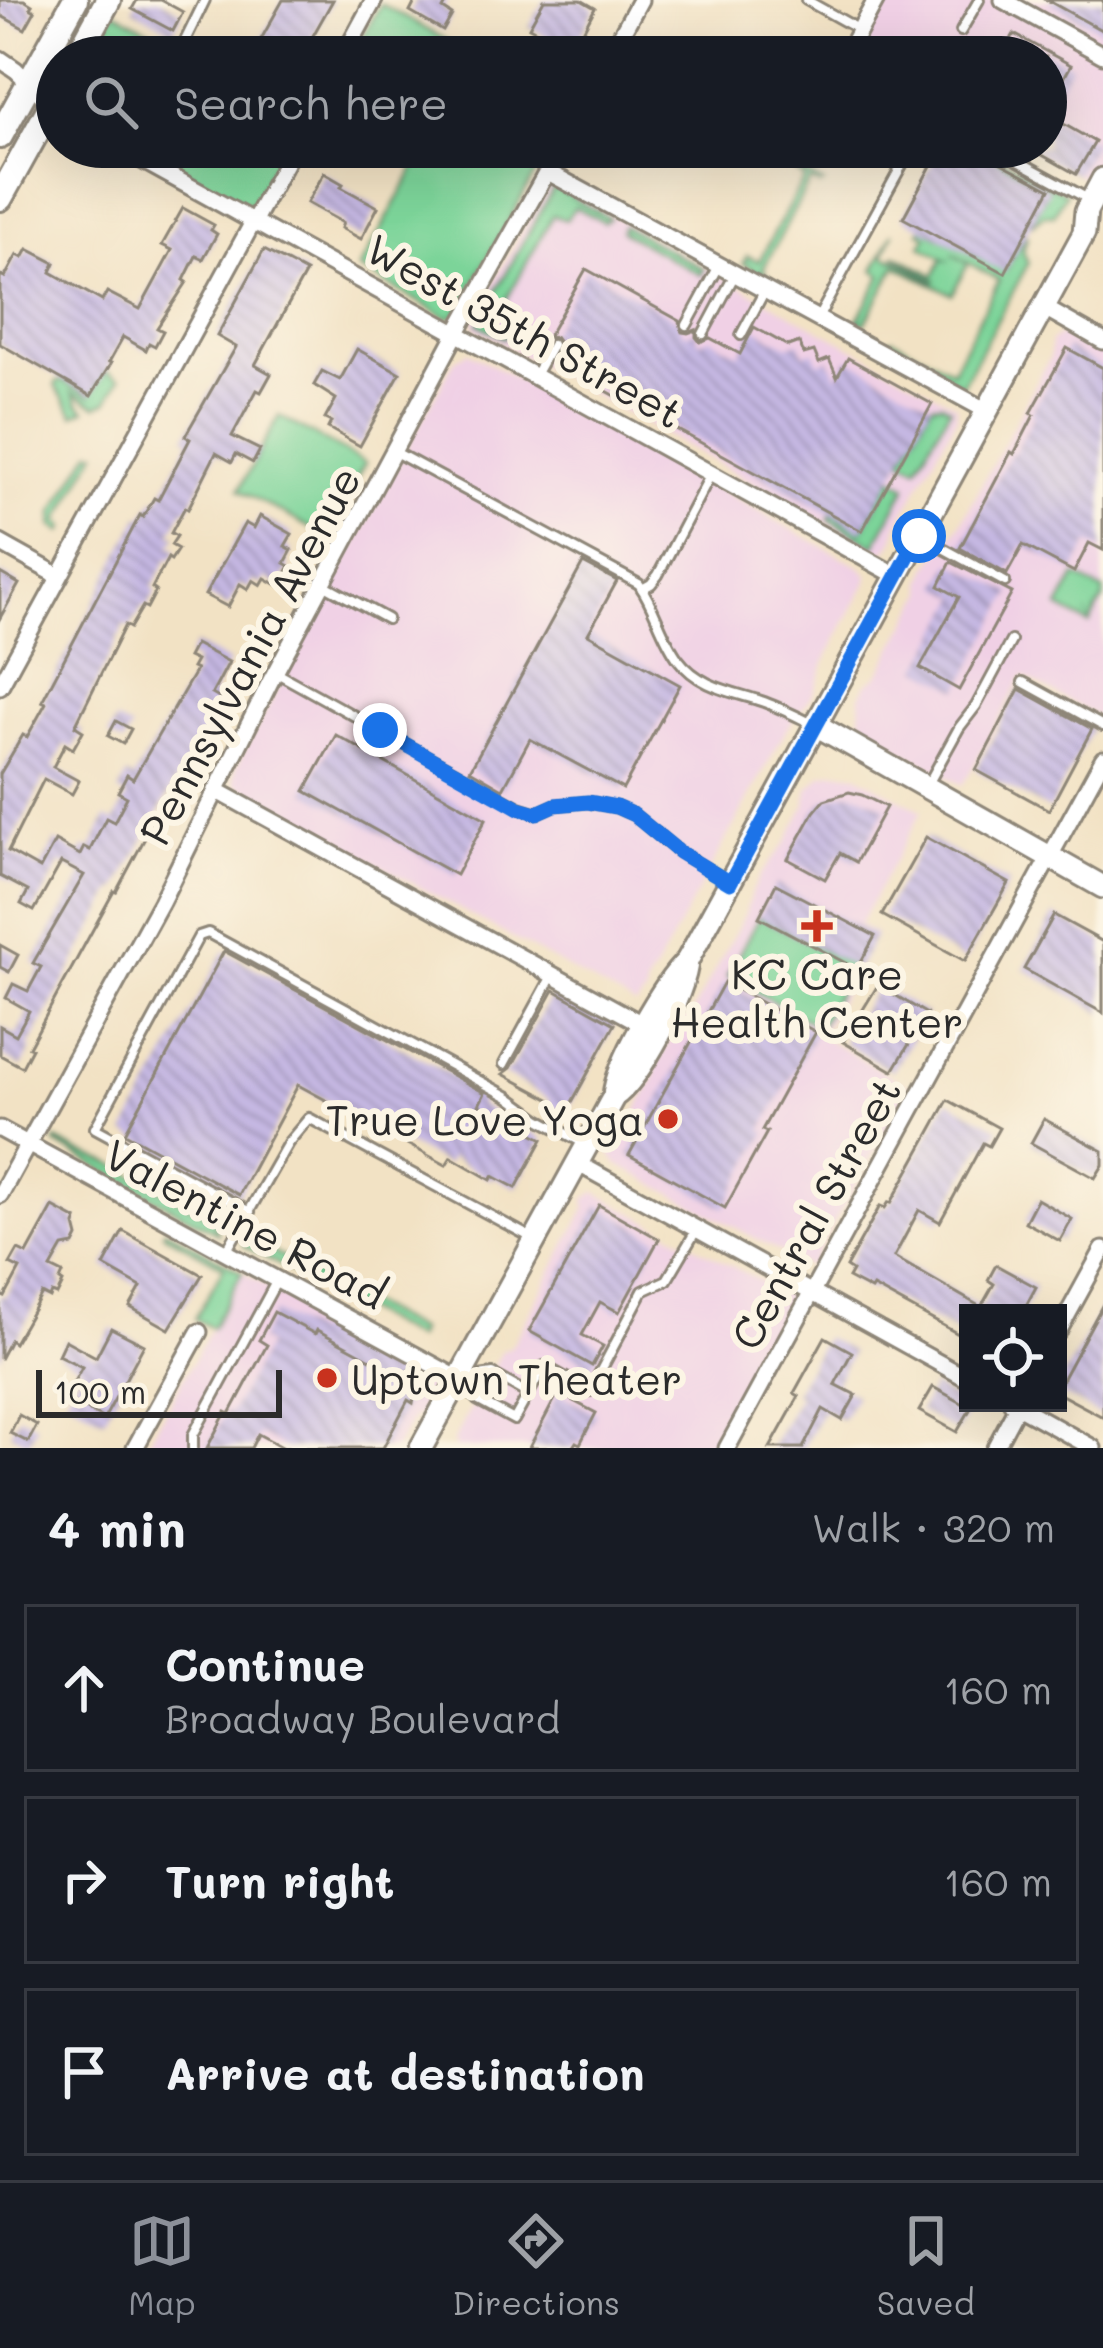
<!DOCTYPE html>
<meta charset="utf-8">
<style>
:root{--surface:#171b24;--page:#242831;--text:#f1f3f6;--muted:#9ea1a6;--line:#363941;--accent:#8c9099}
body{margin:0;font-family:Mali,sans-serif;background:var(--page);color:var(--text)}
.controls{position:absolute;right:36px;bottom:36px;display:grid;overflow:hidden;border-radius:0px;box-shadow:0 12px 48px #0002}
.controls button{width:108px;height:108px;display:grid;place-items:center;padding:0;border:0;border-bottom:3px solid var(--line);background:var(--surface);color:var(--text);font:60px sans-serif}
.scale{position:absolute;left:36px;bottom:30px;width:246px;box-sizing:border-box;padding-left:12px;border:6px solid #2b2b2b;border-top:0;font-size:33px;line-height:42px;white-space:nowrap;color:#2b2b2b;-webkit-text-stroke:9px #fcf5e5;paint-order:stroke}
.stop{position:absolute;width:36px;height:36px;margin:-27px;border:9px solid #1a73e8;border-radius:50%;background:#fff}
.stop.end{background:#1a73e8;border-color:#fff;box-shadow:0 3px 12px #0008}
.list{margin:0;padding:0;list-style:none}
h2{display:flex;justify-content:space-between;align-items:center;height:156px;margin:0;padding:0 48px;font-size:51px}
h2 small{font-size:39px;font-weight:400;color:var(--muted)}
.list li{display:grid;grid-template-columns:78px 1fr auto;gap:36px;align-items:center;box-sizing:border-box;height:168px;margin:0 24px 24px;padding:0 24px;border:3px solid var(--line);border-radius:0px}
.list b{display:block;font-size:45px;white-space:nowrap}
.list p{margin:0;font-size:39px;white-space:nowrap;color:var(--muted)}
.list em{font-size:39px;font-style:normal;color:var(--muted)}
.icon{flex:none;width:66px;height:66px;fill:none;stroke:currentColor;stroke-width:2;stroke-linecap:round;stroke-linejoin:round}
.map{position:relative;flex:none;width:1103px;height:1448px;overflow:hidden}
.search{position:absolute;background:var(--surface);box-shadow:0 12px 48px #0002;left:36px;right:36px;top:36px;height:132px;display:flex;align-items:center;gap:30px;box-sizing:border-box;padding:0 42px;border-radius:66px;color:var(--muted);font-size:45px}
.sheet{height:732px;background:var(--surface)}
nav{display:flex;justify-content:space-around;align-items:center;box-sizing:border-box;height:168px;border-top:3px solid var(--line);background:var(--surface);font-size:33px;color:var(--muted)}
nav a{display:grid;justify-items:center;gap:6px}
nav .on{color:var(--accent)}
.map>svg:first-child{display:block}
.built{fill:#f0d0e5}
.green{fill:#7bd499;stroke:#538062;stroke-width:3}
.park{fill:url(#park-tufts);stroke:#538062;stroke-width:3}
.building{fill:url(#building-back-hatch)}
.lines{fill:none;stroke-linecap:round;stroke-linejoin:round}
.service-casing{stroke:#8e8678;stroke-width:14}
.minor-casing{stroke:#8e8678;stroke-width:21}
.secondary-casing{stroke:#8e8678;stroke-width:27}
.primary-casing{stroke:#8e8678;stroke-width:30}
.service{stroke:#fff;stroke-width:8}
.minor{stroke:#fff;stroke-width:15}
.secondary{stroke:#fff;stroke-width:21}
.primary{stroke:#fff;stroke-width:24}
.route{stroke:#1a73e8;stroke-width:15}
.poi-dot{fill:#c8321e;stroke:#fcf5e5;stroke-width:4.5}
.labels{text-anchor:middle;dominant-baseline:central;stroke-width:12;stroke-linejoin:round;paint-order:stroke}
.street-label{font-size:42px;fill:#2b2b2b;stroke:#fcf5e5}
.poi-label{font-size:42px;fill:#2b2b2b;stroke:#fcf5e5}
</style>
<div class="map">
<svg width="1103" height="1448" viewBox="0 0 1103 1448">
<defs>
<pattern id="park-tufts" width="24" height="20" patternUnits="userSpaceOnUse" patternTransform="scale(3)"><rect width="24" height="20" fill="#7bd499"/><path d="M3 7l-1-3M5 7V3M7 7l1-3M15 17l-1-3M17 17v-4M19 17l1-3" fill="none" stroke="#6ab684"/></pattern>
<pattern id="building-back-hatch" width="6" height="6" patternUnits="userSpaceOnUse" patternTransform="scale(3)"><rect width="6" height="6" fill="#c5b7e2"/><path d="M-1 5l2 2M0 0l6 6M5-1l2 2" fill="none" stroke="#a095b7"/></pattern>
</defs>
<rect width="100%" height="100%" fill="#fcf5e5"/>
<filter id="ink" filterUnits="userSpaceOnUse"><feTurbulence type="fractalNoise" baseFrequency=".00833" numOctaves="2"/><feDisplacementMap in="SourceGraphic" scale="24" xChannelSelector="R" yChannelSelector="G"/><feConvolveMatrix kernelMatrix="1 2 1 2 8 2 1 2 1" color-interpolation-filters="sRGB"/></filter>
<filter id="wash" filterUnits="userSpaceOnUse"><feTurbulence type="fractalNoise" baseFrequency=".004" numOctaves="4" result="noise"/><feDisplacementMap in="SourceGraphic" scale="48" xChannelSelector="R" yChannelSelector="G"/><feGaussianBlur stdDeviation="2.7" result="paint"/><feColorMatrix in="noise" values="0 0 0 0 0 0 0 0 0 0 0 0 0 0 0 0 0 1.4 0 .05"/><feComposite in="paint" operator="in"/></filter>
<g filter="url(#wash)">
<rect width="100%" height="100%" fill="#f2e2c4"/>
<g class="built">
<polygon points="888,0 1103,0 1103,149 1086,179 1026,147 1046,147 1046,57 857,56"/>
<polygon points="550,181 956,405 957,416 897,526 894,541 889,548 881,552 876,551 475,329 473,319"/>
<polygon points="1062,334 1103,353 1103,720 1023,676 963,785 872,734 861,718 860,696 866,684 878,676 925,592 923,581 928,568 960,525 1050,357 1051,341"/>
<polygon points="468,352 862,568 868,575 867,582 828,655 814,693 785,732 646,986 646,994 636,1006 245,791 234,782 235,769 454,361"/>
<polygon points="837,771 856,774 922,811 859,925 875,935 820,1036 910,1087 809,1267 617,1164 610,1152 616,1140 624,1135 655,1077 656,1066 682,1020 690,1016 745,914 751,893 762,873 786,843 806,805 808,789 823,774"/>
<polygon points="595,1192 789,1297 792,1302 789,1310 713,1448 455,1448 453,1441 502,1351 511,1347 586,1208 585,1199"/>
<polygon points="242,1272 311,1313 318,1320 413,1370 424,1379 429,1388 428,1398 420,1415 412,1418 395,1448 145,1448"/>
</g>
<g class="green">
<polygon points="381,4 476,57 351,57"/>
<polygon points="114,11 198,57 88,57"/>
<polygon points="140,147 284,147 254,203 247,206"/>
<polygon points="427,147 492,147 536,172 456,315 448,318 359,269"/>
<polygon points="971,147 980,147 1066,193 1054,215 1044,215 1031,225 1049,189"/>
<polygon points="796,166 801,167 800,171 824,184 820,186 810,181 763,269 772,280 743,263 747,256 759,261 804,178 794,171"/>
<polygon points="554,187 609,218 604,222 575,207 566,220 553,215 492,326 506,335 504,338 478,324"/>
<polygon points="623,225 704,269 701,275 624,233 621,230"/>
<polygon points="923,228 1005,272 1025,236 1027,237 1023,251 1028,264 962,385 884,341 893,339 952,370 999,280 952,254 968,264 952,294 896,266 865,323 857,321 882,275 874,270 894,232 884,255 934,282 936,280 895,257 896,255 934,275 942,260 946,260 921,246 927,236 920,232"/>
<polygon points="106,371 120,379 107,402 96,406 73,393 78,403 85,410 74,415 55,386 57,382 62,381 90,396"/>
<polygon points="942,403 950,408 917,467 902,459 932,404"/>
<polygon points="279,416 365,463 325,536 239,490"/>
<polygon points="91,451 97,452 59,521 65,527 62,532 53,526 54,512"/>
<polygon points="892,477 907,486 875,545 829,519 831,514 862,531"/>
<polygon points="759,917 852,966 819,1027 727,976"/>
<polygon points="56,1140 82,1153 113,1164 212,1219 218,1233 55,1143"/>
<polygon points="165,1229 242,1272 212,1328 195,1319 224,1267 163,1233"/>
<polygon points="245,1237 419,1331 415,1339 244,1246 242,1242"/>
</g>
<polygon class="park" points="1076,576 1103,591 1103,599 1089,624 1059,608"/>
<g id="blocks">
<g class="building">
<polygon points="0,0 24,0 32,5 30,8 35,11 25,29 0,15"/>
<polygon points="137,0 161,0 183,12 173,31 132,9"/>
<polygon points="283,0 333,0 301,57 251,57"/>
<polygon points="416,0 448,0 443,9 452,15 443,31 410,12"/>
<polygon points="544,0 581,0 595,8 581,35 584,37 571,57 536,57 548,37 529,27"/>
<polygon points="1047,0 1103,0 1103,31"/>
<polygon points="1014,34 1071,65 1046,111 1046,57 1001,57"/>
<polygon points="1046,114 1095,142 1076,174 1028,147 1046,147"/>
<polygon points="941,147 971,147 1050,189 1005,273 903,218"/>
<polygon points="324,173 343,184 341,187 378,207 361,239 341,228 343,223 307,203"/>
<polygon points="183,208 214,225 211,230 217,234 203,259 196,256 184,280 187,282 157,328 163,331 155,346 149,343 146,350 123,337 109,362 111,363 91,396 0,344 0,275 5,277 17,255 23,258 28,249 55,263 51,272 102,301 107,292 140,309 172,250 162,245"/>
<polygon points="264,250 306,272 255,365 271,374 261,392 257,390 232,436 260,450 253,463 236,454 232,462 216,453 188,509 185,507 171,533 177,536 171,545 178,549 171,560 168,558 152,588 156,591 147,608 143,606 130,628 125,625 75,726 83,731 73,749 65,744 53,767 79,781 72,794 44,779 8,851 40,869 55,841 80,855 84,847 90,850 106,818 114,822 127,797 118,792 127,775 133,779 196,670 192,668 196,661 188,657 195,644 229,662 212,694 226,702 216,722 211,719 183,772 181,771 116,892 114,891 56,997 29,1047 32,1048 22,1067 0,1055 0,1026 16,1035 29,1011 6,998 13,984 28,991 41,967 33,963 84,875 61,863 34,911 21,904 28,891 0,876 0,774 23,735 27,737 46,703 42,701 140,515 143,517 154,498 158,500 190,439 185,436 236,347 217,336"/>
<polygon points="586,269 680,321 682,332 688,333 696,330 696,337 700,342 710,338 740,354 754,327 788,346 799,342 804,354 814,351 819,363 829,359 837,377 848,358 932,404 862,531 552,361 560,344 555,337 547,338"/>
<polygon points="1067,348 1103,368 1103,550 1089,543 1074,572 1023,545 1007,574 960,548 1011,452 1014,454 1034,415 1031,413"/>
<polygon points="357,349 400,373 360,446 328,428 331,422 325,419 336,399 314,385 322,371 340,380"/>
<polygon points="260,516 292,534 285,546 292,550 285,563 290,566 279,586 265,578 261,585 253,580 248,589 240,584 228,607 205,595 245,523 254,528"/>
<polygon points="951,562 1012,593 959,690 920,668 959,597 939,586"/>
<polygon points="583,563 617,581 588,634 680,685 623,789 530,739 503,789 470,770"/>
<polygon points="0,573 19,584 0,618"/>
<polygon points="1019,689 1092,729 1049,810 976,770"/>
<polygon points="116,721 131,729 123,744 108,736"/>
<polygon points="336,735 486,819 456,875 305,791"/>
<polygon points="849,792 862,795 886,807 856,862 840,853 825,879 788,859 814,812 824,800"/>
<polygon points="926,837 1009,883 965,961 882,915"/>
<polygon points="776,884 875,936 857,969 759,917"/>
<polygon points="1054,915 1103,942 1103,1013 1024,969"/>
<polygon points="0,945 18,955 9,972 0,967"/>
<polygon points="224,951 485,1093 479,1105 543,1139 516,1188 493,1176 491,1180 451,1157 446,1165 298,1085 239,1195 125,1133"/>
<polygon points="724,982 816,1032 762,1130 767,1132 725,1208 629,1155"/>
<polygon points="878,985 927,1014 893,1071 843,1042"/>
<polygon points="554,990 615,1024 566,1113 549,1104 551,1100 503,1074 511,1068"/>
<polygon points="948,1100 999,1128 989,1146 983,1143 940,1222 919,1210 894,1257 981,1307 994,1284 988,1280 996,1265 1036,1287 1022,1313 968,1313 968,1326 962,1336 873,1287 871,1290 848,1278 852,1271 846,1267 880,1206 885,1208 889,1202 891,1203"/>
<polygon points="1044,1119 1103,1151 1103,1165 1095,1178 1031,1143"/>
<polygon points="1037,1199 1072,1219 1060,1241 1025,1222"/>
<polygon points="599,1205 659,1239 619,1312 600,1302 582,1335 603,1346 592,1366 529,1331"/>
<polygon points="53,1207 77,1220 75,1225 78,1237 74,1245 63,1247 51,1268 63,1274 60,1281 63,1283 57,1295 52,1293 50,1298 42,1294 14,1343 10,1340 0,1359 0,1295 5,1297 20,1269 10,1264 18,1250 27,1254"/>
<polygon points="123,1231 202,1275 169,1329 130,1307 141,1287 104,1266"/>
<polygon points="1103,1304 1103,1417 1058,1393 1058,1387"/>
<polygon points="274,1312 315,1334 317,1330 404,1377 408,1371 416,1387 413,1403 408,1400 383,1448 284,1448 258,1434 251,1448 207,1448 226,1412 230,1414 267,1345 259,1340"/>
<polygon points="111,1328 144,1345 104,1419 65,1398 82,1367 58,1355 65,1340 96,1357"/>
<polygon points="825,1337 852,1352 835,1384 856,1395 842,1420 823,1409 803,1448 770,1448 799,1396 794,1393"/>
<polygon points="933,1387 971,1408 957,1432 919,1411"/>
<polygon points="558,1393 596,1413 580,1444 576,1442 572,1448 529,1448"/>
<polygon points="19,1415 37,1425 28,1442 10,1433"/>
</g>
</g>
</g>
<g filter="url(#ink)">
<use href="#blocks" fill-opacity="0" stroke="#8e8678" stroke-width="3"/>
<g class="lines">
<g class="service-casing">
<g id="service">
<polyline points="806,0 860,30"/>
<polyline points="961,31 979,0"/>
<polyline points="177,57 205,0"/>
<polyline points="993,147 1090,200"/>
<polyline points="818,318 912,147"/>
<polyline points="687,325 719,266"/>
<polyline points="703,334 734,276"/>
<polyline points="741,335 764,292"/>
<polyline points="535,375 552,345"/>
<path d="M395,452L639,584C655,607 661,636 678,659C699,687 730,691 761,701C779,707 796,716 813,724"/>
<polyline points="921,536 1005,582"/>
<polyline points="325,585 387,619"/>
<polyline points="642,589 651,584 658,575 711,474"/>
<polyline points="277,673 519,807 537,813 555,805 588,802 616,807 634,815 679,852 729,882"/>
<polyline points="1023,682 1103,726"/>
<polyline points="927,786 959,728 976,706 1011,641"/>
<polyline points="504,1064 552,976"/>
<polyline points="250,1212 95,1128 199,936 208,933 509,1097 539,1119 587,1145"/>
<polyline points="227,1250 288,1143 309,1118 534,1239"/>
<polyline points="528,1394 493,1374 459,1379 477,1400 514,1420 544,1366 590,1391 643,1291 667,1280 697,1229"/>
<polyline points="193,1448 193,1435 276,1282"/>
</g>
</g>
<g class="minor-casing">
<g id="minor">
<polyline points="1003,0 1103,55"/>
<polyline points="343,57 374,0"/>
<polyline points="609,57 640,0"/>
<polyline points="845,57 876,0"/>
<polyline points="0,59 16,70 56,109"/>
<polyline points="118,147 897,576"/>
<polyline points="548,172 987,411"/>
<polyline points="1043,307 1103,341"/>
<polyline points="0,543 59,576"/>
<polyline points="0,686 294,147"/>
<polyline points="216,790 644,1025"/>
<polyline points="0,1129 459,1379"/>
<polyline points="577,1163 968,1379"/>
<polyline points="0,1195 161,902 270,682 456,334 561,147"/>
<polyline points="1058,1332 1103,1250"/>
<polyline points="1012,1403 1093,1448"/>
<polyline points="135,1448 199,1332"/>
<polyline points="727,1448 1103,759"/>
<polyline points="995,1448 1019,1403"/>
</g>
</g>
<g class="secondary-casing">
<g id="secondary">
<polyline points="816,725 1103,887"/>
<path d="M614,1096C639,1081 686,991 687,961"/>
<path d="M421,1448L614,1096C616,1065 664,983 687,961L1084,233L1086,211L1103,179"/>
</g>
</g>
<g class="primary-casing">
<g id="primary">
<polyline points="77,57 108,0"/>
<polyline points="0,136 75,0"/>
<polyline points="0,198 57,95"/>
</g>
</g>
<use href="#service" class="service"/>
<use href="#minor" class="minor"/>
<use href="#secondary" class="secondary"/>
<use href="#primary" class="primary"/>
</g>
</g>
<g class="lines" filter="url(#ink)">
<polyline class="route" points="380,730 519,808 537,813 555,805 588,802 616,807 634,815 679,852 730,883 919,536"/>
</g>
<g class="poi-dot">
<path d="M811 908h12v12h12v12h-12v12h-12v-12h-12v-12h12z"/>
<circle cx="668" cy="1119" r="12"/>
<circle cx="327" cy="1378" r="12"/>
</g>
<g class="labels">
<g class="street-label">
<text transform="translate(525 330) rotate(29)">West 35th Street</text>
<text transform="translate(249 655) rotate(-62)">Pennsylvania Avenue</text>
<text transform="translate(815 1213) rotate(-61)">Central Street</text>
<text transform="translate(246 1223) rotate(28)">Valentine Road</text>
</g>
<g class="poi-label">
<text x="817" y="973">KC Care<tspan x="817" dy="48">Health Center</tspan></text>
<text x="644" y="1119" text-anchor="end">True Love Yoga</text>
<text x="351" y="1378" text-anchor="start">Uptown Theater</text>
</g>
</g>
</svg>
<div class="controls">
<button><svg class="icon" aria-label="locate" viewBox="0 0 24 24"><circle cx="12" cy="12" r="6"/><path d="M12 2v4M12 18v4M2 12h4M18 12h4"/></svg></button>
</div>
<div class="scale">100 m</div>
<div class="stop" style="left:919px;top:536px"></div>
<div class="stop end" style="left:380px;top:730px"></div>
<div class="search"><svg class="icon" aria-label="search" viewBox="0 0 24 24"><circle cx="10" cy="10" r="6"/><path d="M15 15l6 6"/></svg>Search here</div>
</div>
<section class="sheet">
<h2>4 min<small>Walk · 320 m</small></h2>
<ul class="list">
<li><svg class="icon" aria-label="ahead" viewBox="0 0 24 24"><path d="M12 20V5M6 11l6-6 6 6"/></svg><div><b>Continue</b><p>Broadway Boulevard</p></div><em>160 m</em></li>
<li><svg class="icon" aria-label="right" viewBox="0 0 24 24"><path d="M7 20v-9h11M14 6l5 5-5 5"/></svg><div><b>Turn right</b></div><em>160 m</em></li>
<li><svg class="icon" aria-label="arrive" viewBox="0 0 24 24"><path d="M6 21V4h12l-3 4 3 4H6"/></svg><div><b>Arrive at destination</b></div></li>
</ul>
</section>
<nav>
<a class="on"><svg class="icon" aria-label="map" viewBox="0 0 24 24"><path d="M3 6l6-2 6 2 6-2v14l-6 2-6-2-6 2zM9 4v14M15 6v14"/></svg>Map</a>
<a><svg class="icon" aria-label="directions" viewBox="0 0 24 24"><path d="M12 3l9 9-9 9-9-9zM9 14v-3h6M13 9l2 2-2 2"/></svg>Directions</a>
<a><svg class="icon" aria-label="saved" viewBox="0 0 24 24"><path d="M7 4h10v16l-5-4-5 4z"/></svg>Saved</a>
</nav>
